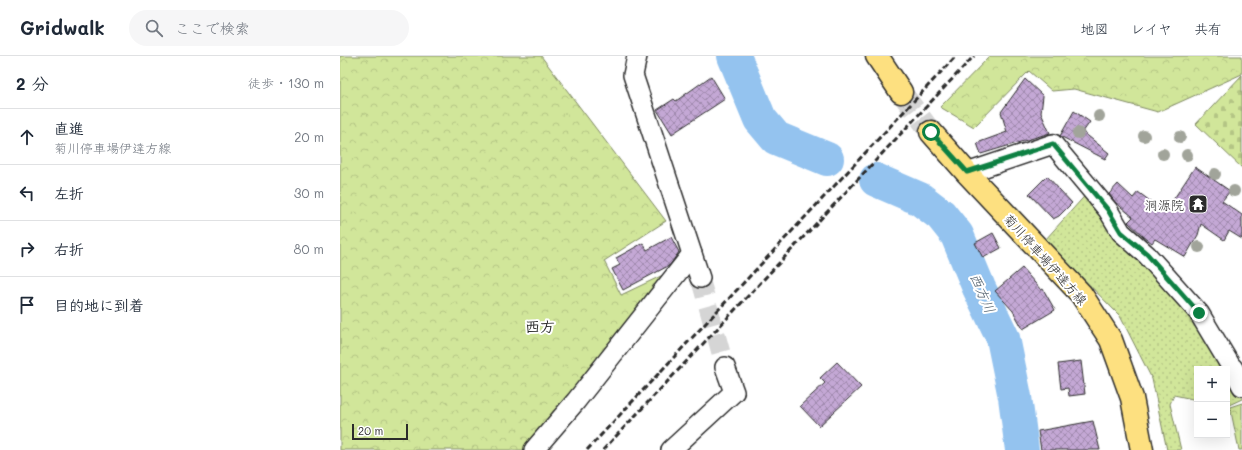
<!DOCTYPE html>
<html lang="ja">
<meta charset="utf-8">
<style>
:root{--surface:#fff;--page:#f6f6f7;--text:#1f2937;--muted:#747a83;--line:#e0e1e3}
body{margin:0;font-family:Mali,"Klee One",sans-serif;background:var(--page);color:var(--text)}
.controls{position:absolute;right:12px;bottom:12px;display:grid;overflow:hidden;border-radius:0px;box-shadow:0 4px 16px #0002}
.controls button{width:36px;height:36px;display:grid;place-items:center;padding:0;border:0;border-bottom:1px solid var(--line);background:var(--surface);color:var(--text);font:20px sans-serif}
.scale{position:absolute;left:12px;bottom:10px;width:56px;box-sizing:border-box;padding-left:4px;border:2px solid #2b2b2b;border-top:0;font-size:11px;line-height:14px;white-space:nowrap;color:#2b2b2b;-webkit-text-stroke:3px #fff;paint-order:stroke}
.stop{position:absolute;width:12px;height:12px;margin:-9px;border:3px solid #0b8043;border-radius:50%;background:#fff}
.stop.end{background:#0b8043;border-color:#fff;box-shadow:0 1px 4px #0008}
.list{margin:0;padding:0;list-style:none}
h2{display:flex;justify-content:space-between;align-items:center;height:52px;margin:0;padding:0 16px;font-size:17px}
h2 small{font-size:13px;font-weight:400;color:var(--muted)}
.list li{display:grid;grid-template-columns:26px 1fr auto;gap:12px;align-items:center;box-sizing:border-box;height:56px;padding:0 16px;border-top:1px solid var(--line)}
.list b{display:block;font-size:15px;white-space:nowrap}
.list p{margin:0;font-size:13px;white-space:nowrap;color:var(--muted)}
.list em{font-size:13px;font-style:normal;color:var(--muted)}
.icon{flex:none;width:22px;height:22px;fill:none;stroke:currentColor;stroke-width:2;stroke-linecap:round;stroke-linejoin:round}
.map{position:relative;flex:none;width:902px;height:394px;overflow:hidden}
header{display:flex;align-items:center;gap:24px;box-sizing:border-box;height:56px;padding:0 20px;background:var(--surface);border-bottom:1px solid var(--line)}
header strong{font-size:19px}
nav{display:flex;gap:22px;margin-inline-start:auto;font-size:14px}
.search{width:280px;height:36px;background:var(--page);display:flex;align-items:center;gap:10px;box-sizing:border-box;padding:0 14px;border-radius:22px;color:var(--muted);font-size:15px}
main{display:flex}
aside{flex:1;background:var(--surface)}
.map>svg:first-child{display:block}
.grass{fill:url(#grass-dots);stroke:#7e8862}
.forest{fill:url(#forest-crowns);stroke:#7e8862}
.cemetery{fill:url(#cemetery-stones);stroke:#7e8862}
.lines{fill:none;stroke-linecap:round;stroke-linejoin:round}
.river{stroke:#94c3ef;stroke-width:34}
.building{fill:url(#building-cross-hatch);stroke:#2b2b2b}
.minor-tunnel{stroke:#d5d5d5;stroke-width:19;stroke-dasharray:19 10;stroke-linecap:butt}
.major-tunnel{stroke:#d5d5d5;stroke-width:22;stroke-dasharray:22 11;stroke-linecap:butt}
.minor-casing{stroke:#2b2b2b;stroke-width:22}
.major-casing{stroke:#2b2b2b;stroke-width:25}
.minor{stroke:#fff;stroke-width:19}
.major{stroke:#fde080;stroke-width:22}
.rail{stroke:#2b2b2b;stroke-width:3;stroke-dasharray:6 3;stroke-linecap:butt}
.tree{fill:#a1a49a}
.route{stroke:#0b8043;stroke-width:5}
.labels{text-anchor:middle;dominant-baseline:central;stroke-width:4;stroke-linejoin:round;paint-order:stroke}
.poi-label{font-size:13px;fill:#2b2b2b;stroke:#fff;text-anchor:end}
.street-label{font-size:13px;fill:#2b2b2b;stroke:#fff}
.water-label{font-size:14px;font-style:italic;fill:#4a5966;stroke:#fff}
.quarter-label{font-size:15px;font-weight:bold;fill:#2b2b2b;stroke:#fff}
</style>
<header>
<strong>Gridwalk</strong>
<div class="search"><svg class="icon" aria-label="search" viewBox="0 0 24 24"><circle cx="10" cy="10" r="6"/><path d="M15 15l6 6"/></svg>ここで検索</div>
<nav><a>地図</a><a>レイヤ</a><a>共有</a></nav>
</header>
<main>
<aside>
<h2>2 分<small>徒歩 · 130 m</small></h2>
<ul class="list">
<li><svg class="icon" aria-label="ahead" viewBox="0 0 24 24"><path d="M12 20V5M6 11l6-6 6 6"/></svg><div><b>直進</b><p>菊川停車場伊達方線</p></div><em>20 m</em></li>
<li><svg class="icon" aria-label="left" viewBox="0 0 24 24"><path d="M17 20v-9H6M10 6l-5 5 5 5"/></svg><div><b>左折</b></div><em>30 m</em></li>
<li><svg class="icon" aria-label="right" viewBox="0 0 24 24"><path d="M7 20v-9h11M14 6l5 5-5 5"/></svg><div><b>右折</b></div><em>80 m</em></li>
<li><svg class="icon" aria-label="arrive" viewBox="0 0 24 24"><path d="M6 21V4h12l-3 4 3 4H6"/></svg><div><b>目的地に到着</b></div></li>
</ul>
</aside>
<div class="map">
<svg width="902" height="394" viewBox="0 0 902 394">
<defs>
<pattern id="grass-dots" width="8" height="8" patternUnits="userSpaceOnUse"><rect width="8" height="8" fill="#d1e69a"/><path d="M2 2h.1M6 6h.1" fill="none" stroke="#b4c585" stroke-width="1.8" stroke-linecap="round"/></pattern>
<pattern id="forest-crowns" width="20" height="18" patternUnits="userSpaceOnUse"><rect width="20" height="18" fill="#d1e69a"/><path d="M2 6a3 3 0 1 1 6 0M12 15a3 3 0 1 1 6 0" fill="none" stroke="#b4c585"/></pattern>
<pattern id="cemetery-stones" width="16" height="16" patternUnits="userSpaceOnUse"><rect width="16" height="16" fill="#d1e69a"/><path d="M2 7V4a2 2 0 0 1 4 0v3zM10 15v-3a2 2 0 0 1 4 0v3z" fill="#b4c585"/></pattern>
<pattern id="building-cross-hatch" width="8" height="8" patternUnits="userSpaceOnUse"><rect width="8" height="8" fill="#c4a8d5"/><path d="M0 0l8 8M0 8l8-8" fill="none" stroke="#9f89ad"/></pattern>
</defs>
<rect width="100%" height="100%" fill="#fff"/>
<filter id="ink" filterUnits="userSpaceOnUse"><feTurbulence type="fractalNoise" baseFrequency=".025" numOctaves="2"/><feDisplacementMap in="SourceGraphic" scale="8" xChannelSelector="R" yChannelSelector="G"/><feConvolveMatrix kernelMatrix="1 2 1 2 8 2 1 2 1" color-interpolation-filters="sRGB"/></filter>
<g filter="url(#ink)">
<polygon class="grass" points="750,134 861,260 902,332 902,343 887,350 887,313 857,313 857,344 834,339 830,348 841,394 827,394 812,323 780,260 705,184"/>
<g class="forest">
<polygon points="0,0 201,0 326,165 264,205 281,239 344,209 185,394 0,394"/>
<polygon points="650,0 902,0 902,18 818,56 734,33 712,35 689,15 634,71 600,51"/>
<polygon points="902,347 902,394 899,394 890,351"/>
</g>
<polygon class="cemetery" points="902,19 902,112 856,68"/>
<g class="lines">
<g class="river">
<polyline points="394,0 420,63 436,82 487,103"/>
<polyline points="536,124 580,143 601,159 617,179 639,232 663,282 675,341 682,394"/>
</g>
</g>
<g class="building">
<polygon points="371,20 385,43 332,78 317,54 334,43 336,45"/>
<polygon points="685,23 703,40 701,57 710,77 641,98 637,87 667,76 661,56"/>
<polygon points="734,55 750,66 743,76 769,97 765,103 720,80"/>
<polygon points="855,111 890,135 882,145 902,159 902,183 889,175 884,184 861,168 858,179 845,201 815,183 812,187 804,181 788,166 793,161 775,146 769,138 778,128 793,142 798,136 825,156"/>
<polygon points="707,120 732,147 719,160 713,163 689,138"/>
<polygon points="653,177 661,192 643,202 635,187"/>
<polygon points="331,181 339,196 330,209 283,234 272,213 280,209 276,202 303,187 307,194"/>
<polygon points="682,212 701,234 703,233 715,254 683,273 673,255 655,235"/>
<polygon points="741,305 745,338 729,340 728,332 721,333 718,308"/>
<polygon points="497,306 521,331 479,370 460,350 485,327 480,322"/>
<polygon points="753,365 760,394 701,394 698,375"/>
</g>
<g class="lines">
<polyline class="minor-tunnel" points="360,222 385,311"/>
<polyline class="major-tunnel" points="561,36 591,76"/>
<g class="minor-casing">
<g id="minor">
<polyline points="297,0 293,19 360,222"/>
<polyline points="627,117 713,88 768,154 781,176 807,199 859,257 892,312 893,312 902,330"/>
<polyline points="194,394 236,345 352,198"/>
<polyline points="331,394 394,336 385,311"/>
</g>
</g>
<g class="major-casing">
<g id="major">
<polyline points="537,0 561,36"/>
<polyline points="591,76 627,117 741,238 771,284 792,342 802,394"/>
</g>
</g>
<use href="#minor" class="minor"/>
<use href="#major" class="major"/>
<g class="rail">
<polyline points="247,394 616,0"/>
<polyline points="263,394 634,0"/>
</g>
</g>
<g class="tree">
<circle cx="759" cy="60" r="6"/>
<circle cx="738" cy="77" r="6"/>
<circle cx="804" cy="80" r="6"/>
<circle cx="840" cy="81" r="6"/>
<circle cx="823" cy="98" r="6"/>
<circle cx="847" cy="99" r="6"/>
<circle cx="875" cy="118" r="6"/>
<circle cx="894" cy="135" r="6"/>
<circle cx="859" cy="191" r="6"/>
</g>
</g>
<g class="lines" filter="url(#ink)">
<polyline class="route" points="591,76 627,116 713,88 768,154 781,176 807,198 859,257"/>
</g>
<defs>
<g id="temple-square" transform="scale(1)"><rect x="-9" y="-9" width="18" height="18" rx="4" fill="#2b2b2b" stroke="#fff"/><path d="M0-6L5-2H3V0L6.5 2.5H4V6H1.5V3h-3V6H-4V2.5H-6.5L-3 0V-2H-5Z" fill="#fff"/></g>
</defs>
<g fill-rule="evenodd">
<use href="#temple-square" x="858" y="148"/>
</g>
<g class="labels">
<g class="poi-label">
<text x="844" y="148">洞源院</text>
</g>
<g class="street-label">
<text transform="translate(706 203) rotate(48)">菊川停車場伊達方線</text>
</g>
<g class="water-label">
<text transform="translate(643 237) rotate(66)">西方川</text>
</g>
<g class="quarter-label">
<text x="200" y="270">西方</text>
</g>
</g>
</svg>
<div class="controls">
<button>+</button>
<button>−</button>
</div>
<div class="scale">20 m</div>
<div class="stop" style="left:591px;top:76px"></div>
<div class="stop end" style="left:859px;top:257px"></div>
</div>
</main>
